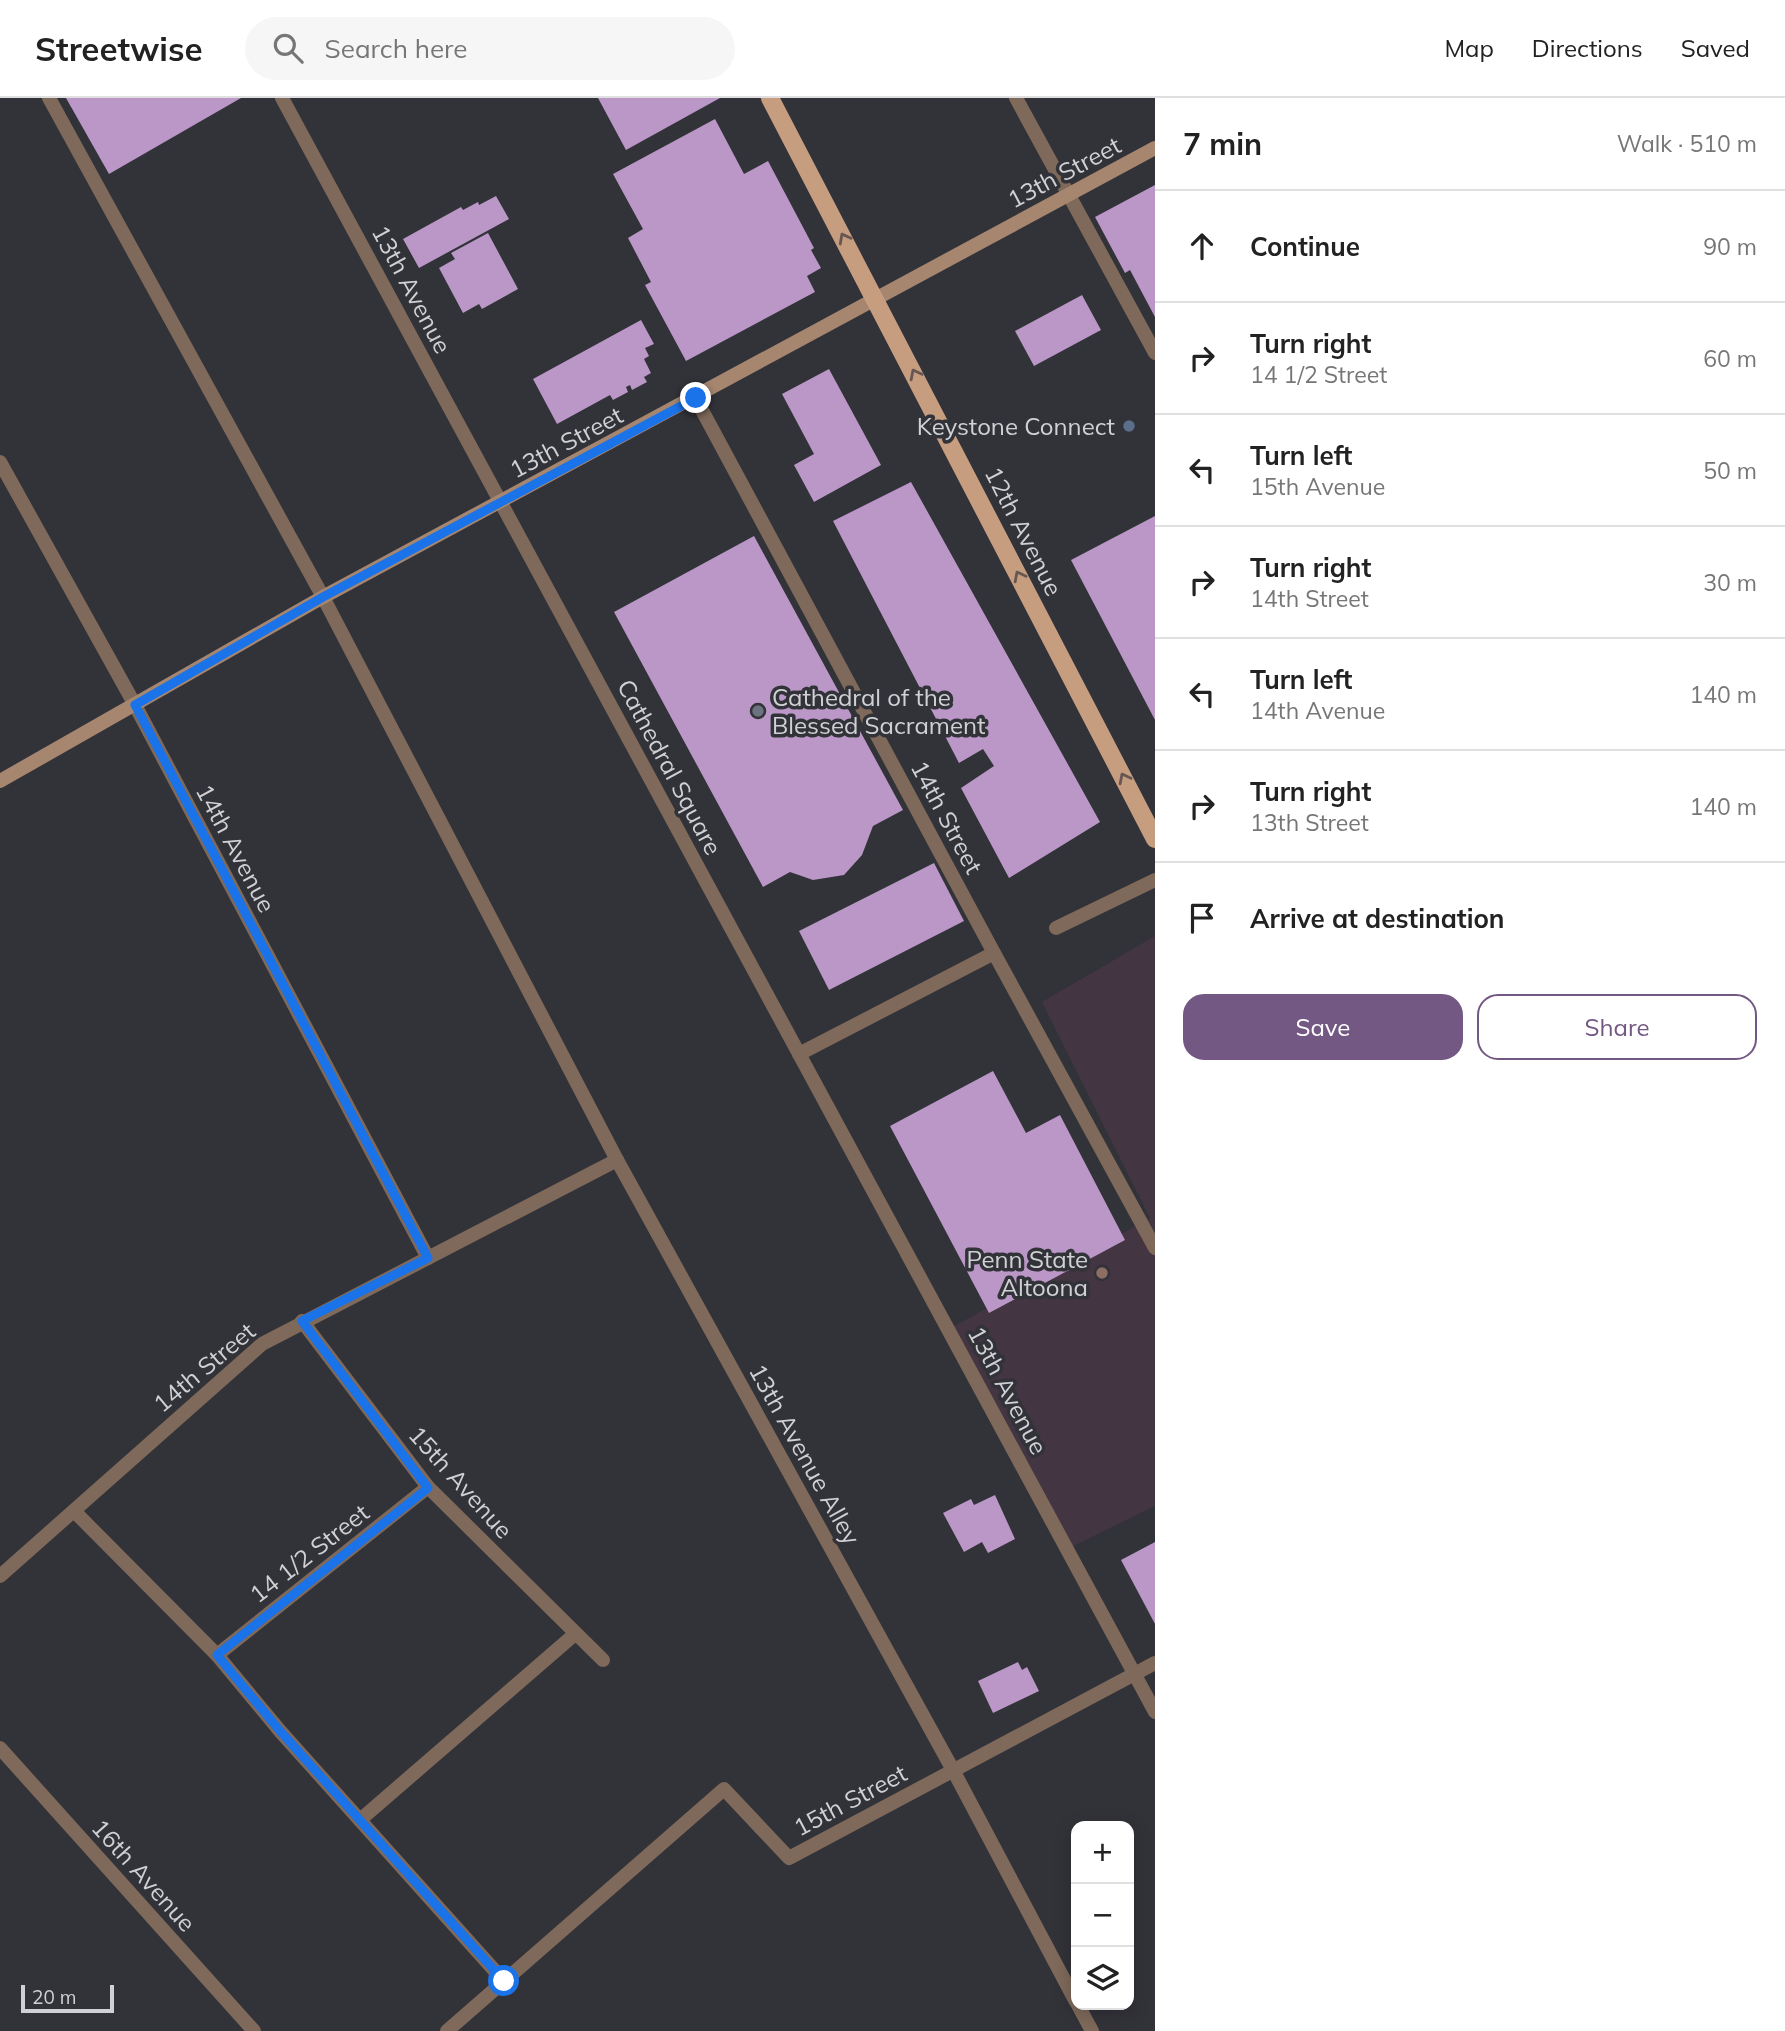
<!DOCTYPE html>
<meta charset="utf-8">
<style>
:root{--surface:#fff;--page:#f6f6f6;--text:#222;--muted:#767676;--line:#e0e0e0;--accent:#735883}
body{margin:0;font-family:Mulish,sans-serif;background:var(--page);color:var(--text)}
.controls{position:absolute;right:21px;bottom:21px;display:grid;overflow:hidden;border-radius:14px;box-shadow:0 4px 18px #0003}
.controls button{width:63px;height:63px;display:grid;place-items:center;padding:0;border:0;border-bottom:2px solid var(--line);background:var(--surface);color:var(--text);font:35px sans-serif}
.scale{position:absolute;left:21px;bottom:18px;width:93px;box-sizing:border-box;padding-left:7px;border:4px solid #d0d1d5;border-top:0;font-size:19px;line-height:24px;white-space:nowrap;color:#d0d1d5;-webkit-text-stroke:5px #323239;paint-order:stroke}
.stop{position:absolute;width:21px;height:21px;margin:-16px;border:5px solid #1a73e8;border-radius:50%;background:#fff}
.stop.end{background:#1a73e8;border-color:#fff;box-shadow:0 2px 7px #0008}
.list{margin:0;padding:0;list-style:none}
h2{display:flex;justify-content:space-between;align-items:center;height:91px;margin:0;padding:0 28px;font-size:30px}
h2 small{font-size:23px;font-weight:400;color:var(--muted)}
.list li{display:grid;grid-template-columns:46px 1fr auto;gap:21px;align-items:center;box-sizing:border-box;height:112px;padding:0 28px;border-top:2px solid var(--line)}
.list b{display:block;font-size:26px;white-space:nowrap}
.list p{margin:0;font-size:23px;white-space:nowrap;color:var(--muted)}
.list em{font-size:23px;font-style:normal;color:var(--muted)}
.actions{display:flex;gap:14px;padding:21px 28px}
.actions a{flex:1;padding:16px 0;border:2px solid var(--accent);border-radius:21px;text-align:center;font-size:24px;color:var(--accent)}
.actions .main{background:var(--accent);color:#fff}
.icon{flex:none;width:38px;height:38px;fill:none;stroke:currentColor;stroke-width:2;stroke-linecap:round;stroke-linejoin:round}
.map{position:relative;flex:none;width:1155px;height:1933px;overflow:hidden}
header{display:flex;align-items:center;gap:42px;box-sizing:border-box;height:98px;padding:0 35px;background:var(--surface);border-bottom:2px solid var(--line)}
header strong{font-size:33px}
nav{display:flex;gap:38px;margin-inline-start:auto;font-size:24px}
.search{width:490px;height:63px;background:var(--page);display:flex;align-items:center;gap:18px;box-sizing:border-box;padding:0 24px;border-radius:38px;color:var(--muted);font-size:26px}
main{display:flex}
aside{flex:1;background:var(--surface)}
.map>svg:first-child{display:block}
.education{fill:#433542}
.building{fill:#ba97c6}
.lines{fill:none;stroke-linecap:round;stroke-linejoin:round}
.lane{stroke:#7e695a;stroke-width:14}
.street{stroke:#7e695a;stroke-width:14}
.secondary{stroke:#a78670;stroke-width:14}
.primary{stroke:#c79d80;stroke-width:18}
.oneway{stroke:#665752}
.route{stroke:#1a73e8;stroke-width:9}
.service-dot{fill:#5c6f8a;stroke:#323239;stroke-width:2.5}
.worship-dot{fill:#6b7280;stroke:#323239;stroke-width:2.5}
.education-dot{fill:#8d6e63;stroke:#323239;stroke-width:2.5}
.labels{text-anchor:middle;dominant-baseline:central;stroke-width:7;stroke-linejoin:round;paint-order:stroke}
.street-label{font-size:24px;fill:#d0d1d5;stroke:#323239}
.poi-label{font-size:24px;fill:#d0d1d5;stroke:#323239;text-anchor:end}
</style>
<header>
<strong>Streetwise</strong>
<div class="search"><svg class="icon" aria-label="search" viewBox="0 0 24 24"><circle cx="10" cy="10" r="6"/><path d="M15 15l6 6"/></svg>Search here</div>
<nav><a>Map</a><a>Directions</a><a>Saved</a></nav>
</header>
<main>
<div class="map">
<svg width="1155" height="1933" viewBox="0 0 1155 1933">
<rect width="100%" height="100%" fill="#323239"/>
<polygon class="education" points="1155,838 1155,1408 1067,1451 949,1231 1150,1120 1042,904"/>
<g class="building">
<polygon points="66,0 241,0 109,76"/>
<polygon points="598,0 720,0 626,52"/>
<polygon points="715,21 744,76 768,63 814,150 811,152 821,170 807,178 815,194 686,263 645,187 651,184 628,140 643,131 613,76"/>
<polygon points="1155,87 1155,219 1130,172 1125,175 1095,119"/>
<polygon points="496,98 509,121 419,170 403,141 461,109 463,112 478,104 479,107"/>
<polygon points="488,135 518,191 482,211 479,206 463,215 439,170 455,161 451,155"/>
<polygon points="1082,197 1101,232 1034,268 1015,233"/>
<polygon points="641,222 654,246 645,250 649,258 644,261 651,275 644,279 647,284 632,292 630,287 626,289 628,294 613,302 610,297 557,326 533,281"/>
<polygon points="829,271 881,367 814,404 794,367 814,356 782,296"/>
<polygon points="911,384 1100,724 1009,780 961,690 994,668 983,651 959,665 833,423"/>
<polygon points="1155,418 1155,622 1071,462"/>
<polygon points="754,438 903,712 873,728 862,757 844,777 813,782 790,774 763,789 614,514"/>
<polygon points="934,765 964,823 829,892 799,833"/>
<polygon points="993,973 1026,1035 1060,1017 1125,1142 989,1215 890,1028"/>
<polygon points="995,1397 1015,1441 988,1455 982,1444 964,1454 943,1415 971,1401 974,1407"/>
<polygon points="1155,1444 1155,1526 1121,1462"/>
<polygon points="1018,1564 1022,1572 1027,1569 1039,1593 993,1615 978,1583"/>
</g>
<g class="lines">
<g class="lane">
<polyline points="49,0 323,499 617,1062 953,1672"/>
<polyline points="1016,0 1155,255"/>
<polyline points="74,1413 217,1557 280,1633 504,1883"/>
<polyline points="360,1722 575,1536"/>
</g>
<g class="street">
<polyline points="282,0 1155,1614"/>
<polyline points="696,301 994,855 799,956"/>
<polyline points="0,364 135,607 428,1160"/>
<polyline points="1056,830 1155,782"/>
<polyline points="994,855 1155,1150"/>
<polyline points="302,1223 428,1389 603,1562"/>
<polyline points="0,1478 262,1246 617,1062"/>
<polyline points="217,1557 428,1389"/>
<polyline points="0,1650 254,1933"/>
<polyline points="953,1672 1076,1904"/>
<polyline points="1078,1907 1092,1933"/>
<polyline points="447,1933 724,1691 789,1760 1155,1565"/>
</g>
<polyline class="secondary" points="0,683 323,499 1155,50"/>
<polyline class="primary" points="770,0 1155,741"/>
</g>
<defs><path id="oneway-chevron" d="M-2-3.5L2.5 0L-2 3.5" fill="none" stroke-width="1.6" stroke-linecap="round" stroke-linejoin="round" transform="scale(1.75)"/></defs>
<g class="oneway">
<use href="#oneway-chevron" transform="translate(844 140) rotate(-118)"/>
<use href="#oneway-chevron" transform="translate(915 276) rotate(-117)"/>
<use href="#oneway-chevron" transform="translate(1019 478) rotate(-117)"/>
<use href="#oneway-chevron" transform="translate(1124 680) rotate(-117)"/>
</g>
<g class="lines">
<polyline class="route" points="504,1883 280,1633 217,1557 428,1390 302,1223 428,1160 135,607 323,499 696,300"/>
</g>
<circle class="service-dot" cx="1129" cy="328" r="7"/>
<circle class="worship-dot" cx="758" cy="613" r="7"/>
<circle class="education-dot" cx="1102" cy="1175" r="7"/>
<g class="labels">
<g class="street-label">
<text transform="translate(1064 74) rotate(-28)">13th Street</text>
<text transform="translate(412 191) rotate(62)">13th Avenue</text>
<text transform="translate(566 344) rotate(-28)">13th Street</text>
<text transform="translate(1024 433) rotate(63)">12th Avenue</text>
<text transform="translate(670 669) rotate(62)">Cathedral Square</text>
<text transform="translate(947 719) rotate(62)">14th Street</text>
<text transform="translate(236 750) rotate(62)">14th Avenue</text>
<text transform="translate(204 1269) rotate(-40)">14th Street</text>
<text transform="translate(1008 1292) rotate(62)">13th Avenue</text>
<text transform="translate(805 1356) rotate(61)">13th Avenue Alley</text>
<text transform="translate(461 1384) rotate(48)">15th Avenue</text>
<text transform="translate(309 1455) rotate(-38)">14 1/2 Street</text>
<text transform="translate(850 1702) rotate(-28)">15th Street</text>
<text transform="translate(144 1777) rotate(48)">16th Avenue</text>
</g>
<g class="poi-label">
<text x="1115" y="328">Keystone Connect</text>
<text x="772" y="599" text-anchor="start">Cathedral of the<tspan x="772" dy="28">Blessed Sacrament</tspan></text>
<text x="1088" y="1161">Penn State<tspan x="1088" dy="28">Altoona</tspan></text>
</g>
</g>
</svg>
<div class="controls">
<button>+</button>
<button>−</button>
<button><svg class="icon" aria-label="layers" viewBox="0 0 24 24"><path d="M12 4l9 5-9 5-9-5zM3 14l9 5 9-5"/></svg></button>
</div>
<div class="scale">20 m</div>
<div class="stop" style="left:504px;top:1883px"></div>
<div class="stop end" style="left:696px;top:300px"></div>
</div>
<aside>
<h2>7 min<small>Walk · 510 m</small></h2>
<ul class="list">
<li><svg class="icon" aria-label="ahead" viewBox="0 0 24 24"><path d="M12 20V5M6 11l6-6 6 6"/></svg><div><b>Continue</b></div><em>90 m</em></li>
<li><svg class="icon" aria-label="right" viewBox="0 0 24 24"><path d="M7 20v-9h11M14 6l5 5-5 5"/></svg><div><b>Turn right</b><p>14 1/2 Street</p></div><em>60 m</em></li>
<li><svg class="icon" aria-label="left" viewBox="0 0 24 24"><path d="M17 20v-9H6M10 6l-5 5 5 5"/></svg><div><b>Turn left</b><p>15th Avenue</p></div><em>50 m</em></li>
<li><svg class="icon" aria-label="right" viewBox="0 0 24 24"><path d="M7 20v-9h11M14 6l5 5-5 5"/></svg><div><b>Turn right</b><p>14th Street</p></div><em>30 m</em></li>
<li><svg class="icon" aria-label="left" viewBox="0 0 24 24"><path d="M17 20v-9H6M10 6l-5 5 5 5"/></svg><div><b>Turn left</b><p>14th Avenue</p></div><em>140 m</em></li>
<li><svg class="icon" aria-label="right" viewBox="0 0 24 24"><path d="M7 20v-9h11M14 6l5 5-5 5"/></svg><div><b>Turn right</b><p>13th Street</p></div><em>140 m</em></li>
<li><svg class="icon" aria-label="arrive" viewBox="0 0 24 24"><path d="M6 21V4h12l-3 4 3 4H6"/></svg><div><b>Arrive at destination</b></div></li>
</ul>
<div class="actions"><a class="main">Save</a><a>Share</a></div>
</aside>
</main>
